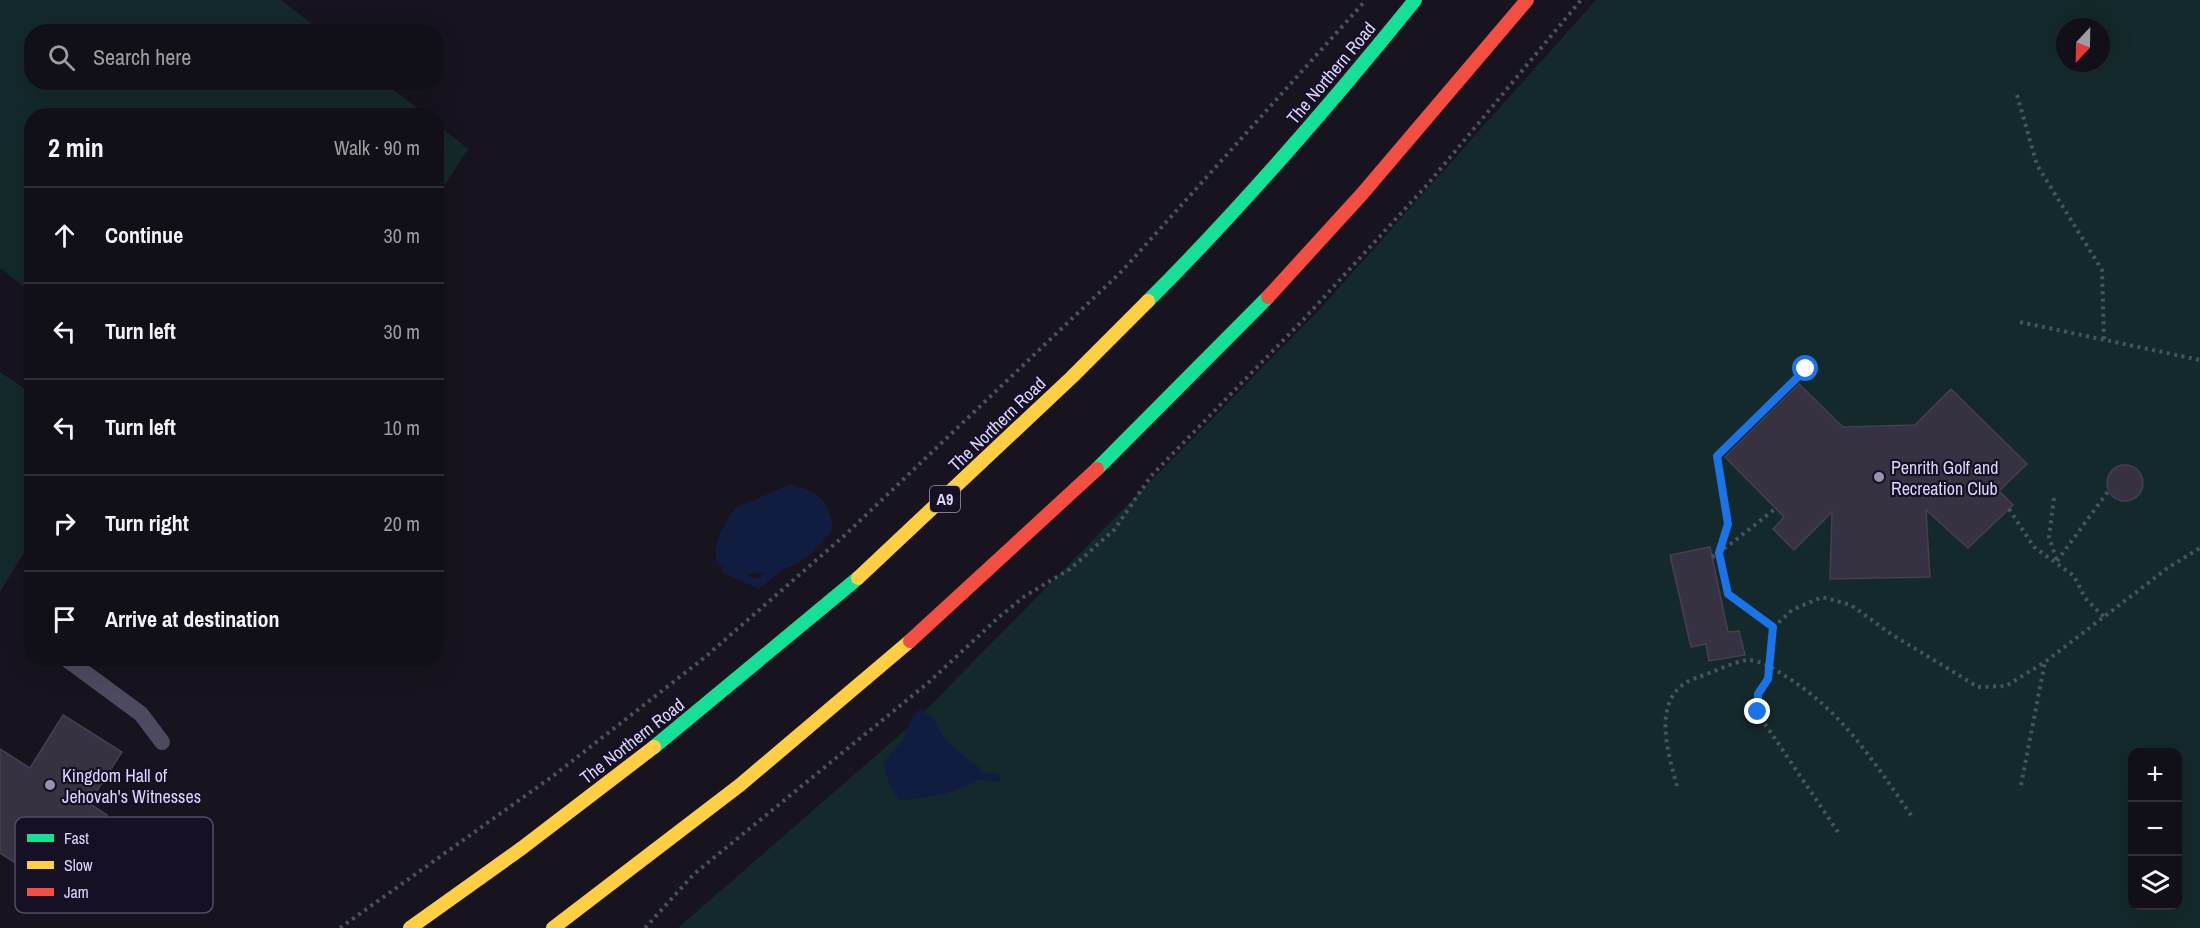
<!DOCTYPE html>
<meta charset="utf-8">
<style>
:root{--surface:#110f17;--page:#1a1820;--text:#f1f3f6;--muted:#9c9ca1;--line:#302f36}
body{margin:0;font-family:"Archivo Narrow",sans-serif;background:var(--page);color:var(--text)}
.controls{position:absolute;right:18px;bottom:18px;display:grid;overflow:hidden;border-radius:12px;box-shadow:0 6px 24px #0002}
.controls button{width:54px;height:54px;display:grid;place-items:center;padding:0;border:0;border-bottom:2px solid var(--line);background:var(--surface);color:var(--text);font:30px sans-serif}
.compass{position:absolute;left:2056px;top:18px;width:54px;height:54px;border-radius:50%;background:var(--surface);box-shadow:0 6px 24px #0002;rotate:202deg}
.stop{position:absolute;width:18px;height:18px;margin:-14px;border:4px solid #1a73e8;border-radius:50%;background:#fff}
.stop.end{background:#1a73e8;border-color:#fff;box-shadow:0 2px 6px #0008}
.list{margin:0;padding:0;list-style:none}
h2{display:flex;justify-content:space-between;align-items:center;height:78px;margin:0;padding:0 24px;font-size:26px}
h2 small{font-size:20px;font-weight:400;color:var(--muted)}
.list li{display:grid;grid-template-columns:39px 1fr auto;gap:18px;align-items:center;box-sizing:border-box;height:96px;padding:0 24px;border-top:2px solid var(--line)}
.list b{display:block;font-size:22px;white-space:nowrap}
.list em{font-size:20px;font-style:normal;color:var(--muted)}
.icon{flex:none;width:33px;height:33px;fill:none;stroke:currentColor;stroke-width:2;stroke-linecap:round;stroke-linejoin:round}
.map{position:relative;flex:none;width:2200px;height:928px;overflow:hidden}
.search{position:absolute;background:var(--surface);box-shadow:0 6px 24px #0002;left:24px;top:24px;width:420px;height:66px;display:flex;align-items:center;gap:15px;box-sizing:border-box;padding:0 21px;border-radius:24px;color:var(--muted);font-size:22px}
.panel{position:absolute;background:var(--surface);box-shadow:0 6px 24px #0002;left:24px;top:108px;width:420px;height:558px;border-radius:24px}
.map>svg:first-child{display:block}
.green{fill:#14292b;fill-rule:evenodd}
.water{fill:#101d40}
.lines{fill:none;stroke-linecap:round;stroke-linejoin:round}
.stream{stroke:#101d40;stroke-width:8}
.building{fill:#363241;stroke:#443f52;stroke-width:1.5}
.path{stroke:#485260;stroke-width:4;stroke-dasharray:3 4.5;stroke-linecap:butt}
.lane{stroke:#4d4a60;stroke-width:16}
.fast{stroke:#16e098;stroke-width:14}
.slow{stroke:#ffcf43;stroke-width:14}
.jam{stroke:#f24e42;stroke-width:14}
.route{stroke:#1a73e8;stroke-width:8}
.poi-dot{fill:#9891af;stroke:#151024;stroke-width:2}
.labels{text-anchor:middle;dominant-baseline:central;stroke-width:4.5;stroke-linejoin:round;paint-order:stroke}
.shield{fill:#151024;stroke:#a19abb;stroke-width:1.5}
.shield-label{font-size:16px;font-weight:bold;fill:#ddd5fc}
.street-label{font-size:18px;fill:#ddd5fc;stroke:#151024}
.poi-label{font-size:18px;fill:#ddd5fc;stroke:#151024;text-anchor:start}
.key{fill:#151024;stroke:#514b65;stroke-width:1.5}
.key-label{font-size:16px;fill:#ddd5fc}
</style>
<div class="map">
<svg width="2200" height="928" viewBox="0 0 2200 928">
<rect width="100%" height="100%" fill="#17141f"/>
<g class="green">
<polygon points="0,0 281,0 321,31 32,32 32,82 385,83 426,115 32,116 31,292 0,268"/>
<path d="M1596,0H2200V928H678L910,726L1319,310ZM2065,27H2101V63H2065ZM2132,752H2178V906H2132Z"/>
<polygon points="437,124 468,149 437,196"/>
<polygon points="0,372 31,393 31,541 0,592"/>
</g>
<g class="water">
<path d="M791,484C819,493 828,498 833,529C798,572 787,571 733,575L717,562L715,551L720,533L735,508Z"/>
<polygon points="920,709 934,719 946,741 981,769 976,782 945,794 900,801 890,787 883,763 903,739 912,717"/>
</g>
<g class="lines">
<g class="stream">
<polyline points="726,570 758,584 782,565"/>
<polyline points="971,771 979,776 996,778"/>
</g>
</g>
<g class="building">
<polygon points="1799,384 1843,427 1915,425 1951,389 2027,464 1999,491 2013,505 1968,548 1926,510 1930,577 1830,579 1832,512 1794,550 1773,529 1784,517 1725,457"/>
<circle cx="2125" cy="483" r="18"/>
<polygon points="1710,547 1728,632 1739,631 1745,655 1709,661 1706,644 1691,647 1670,555"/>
<polygon points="63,715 122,752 89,803 107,815 85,848 68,837 41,879 0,853 0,749 30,768"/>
</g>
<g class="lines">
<g class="path">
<polyline points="2017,95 2037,165 2102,270 2104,340"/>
<polyline points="2020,322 2200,360"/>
<polyline points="2054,498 2049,537 2057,561"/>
<polyline points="2009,509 2034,547 2074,576 2085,598 2104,617"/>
<polyline points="1712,557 1719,553 1728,524 1717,456 1806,369"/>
<polyline points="2057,561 2109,490"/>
<polyline points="1774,627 1728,594 1719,553 1775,509"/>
<polyline points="2021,785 2045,662"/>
<path d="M1677,786C1667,750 1650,694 1696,678C1712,673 1732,662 1748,660C1759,660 1773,668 1782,674C1842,710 1874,762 1913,818"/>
<polyline points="1838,832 1757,712 1758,694 1769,679 1774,627 1792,610 1822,597 1851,605 1891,634 1978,687 2006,686 2045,662 2169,567 2200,548"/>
<polyline points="340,928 553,776 704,658 845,535 1123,270 1366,0"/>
<polyline points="645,928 694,874 929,682 999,617 1025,596 1070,569 1114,530 1151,476 1302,321 1427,185 1581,0"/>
</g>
<polyline class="lane" points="65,658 141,714 162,742"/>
<g class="fast">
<path d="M1148,301C1243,206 1331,104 1415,0"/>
<polyline points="1097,469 1268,297"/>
<polyline points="654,747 858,578"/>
</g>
<g class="slow">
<polyline points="858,578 1072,377 1148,301"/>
<polyline points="410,928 522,848 654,747"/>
<polyline points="553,928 740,785 910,641"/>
</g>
<g class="jam">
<polyline points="1268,297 1362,194 1527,0"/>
<polyline points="910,641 1097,469"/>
</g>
</g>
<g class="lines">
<polyline class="route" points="1758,712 1758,694 1768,679 1773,627 1728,594 1719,553 1728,524 1717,456 1806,369"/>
</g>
<g class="poi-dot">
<circle cx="1879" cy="477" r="6"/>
<circle cx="50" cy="785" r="6"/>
</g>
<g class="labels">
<rect class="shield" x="930" y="486" width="30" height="26" rx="4.5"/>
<g class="shield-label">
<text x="945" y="499">A9</text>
</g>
<g class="street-label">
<text transform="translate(1331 73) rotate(-50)">The Northern Road</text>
<text transform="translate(997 424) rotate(-44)">The Northern Road</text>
<text transform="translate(632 741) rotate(-38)">The Northern Road</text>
</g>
<g class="poi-label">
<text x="1891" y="467">Penrith Golf and<tspan x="1891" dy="21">Recreation Club</tspan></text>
<text x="62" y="775">Kingdom Hall of<tspan x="62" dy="21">Jehovah's Witnesses</tspan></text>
</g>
</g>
<rect x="15" y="817" width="198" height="96" rx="9" class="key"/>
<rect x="27" y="834" width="27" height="8" fill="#16e098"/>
<rect x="27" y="861" width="27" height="8" fill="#ffcf43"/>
<rect x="27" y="888" width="27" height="8" fill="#f24e42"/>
<g class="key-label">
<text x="64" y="844">Fast</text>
<text x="64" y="871">Slow</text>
<text x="64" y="898">Jam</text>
</g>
</svg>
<div class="controls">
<button>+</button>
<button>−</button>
<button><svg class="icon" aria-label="layers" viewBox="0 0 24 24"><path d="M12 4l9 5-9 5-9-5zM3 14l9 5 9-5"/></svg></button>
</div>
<svg class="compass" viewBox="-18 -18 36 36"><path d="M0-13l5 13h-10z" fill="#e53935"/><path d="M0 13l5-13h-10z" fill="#9c9ca1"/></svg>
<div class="stop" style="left:1806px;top:369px"></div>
<div class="stop end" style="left:1758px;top:712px"></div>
<div class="search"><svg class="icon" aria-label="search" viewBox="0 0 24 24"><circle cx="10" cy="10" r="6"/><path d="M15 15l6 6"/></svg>Search here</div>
<section class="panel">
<h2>2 min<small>Walk · 90 m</small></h2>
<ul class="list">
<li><svg class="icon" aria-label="ahead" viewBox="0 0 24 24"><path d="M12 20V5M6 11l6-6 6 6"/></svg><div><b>Continue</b></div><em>30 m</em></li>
<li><svg class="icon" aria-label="left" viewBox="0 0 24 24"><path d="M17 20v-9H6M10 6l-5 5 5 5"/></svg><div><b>Turn left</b></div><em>30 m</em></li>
<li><svg class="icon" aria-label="left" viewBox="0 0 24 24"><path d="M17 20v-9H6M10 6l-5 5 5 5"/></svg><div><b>Turn left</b></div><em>10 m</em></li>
<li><svg class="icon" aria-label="right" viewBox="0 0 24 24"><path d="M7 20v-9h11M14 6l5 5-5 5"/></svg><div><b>Turn right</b></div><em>20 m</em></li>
<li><svg class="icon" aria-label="arrive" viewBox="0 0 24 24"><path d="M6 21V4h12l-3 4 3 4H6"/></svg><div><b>Arrive at destination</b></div></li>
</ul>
</section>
</div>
